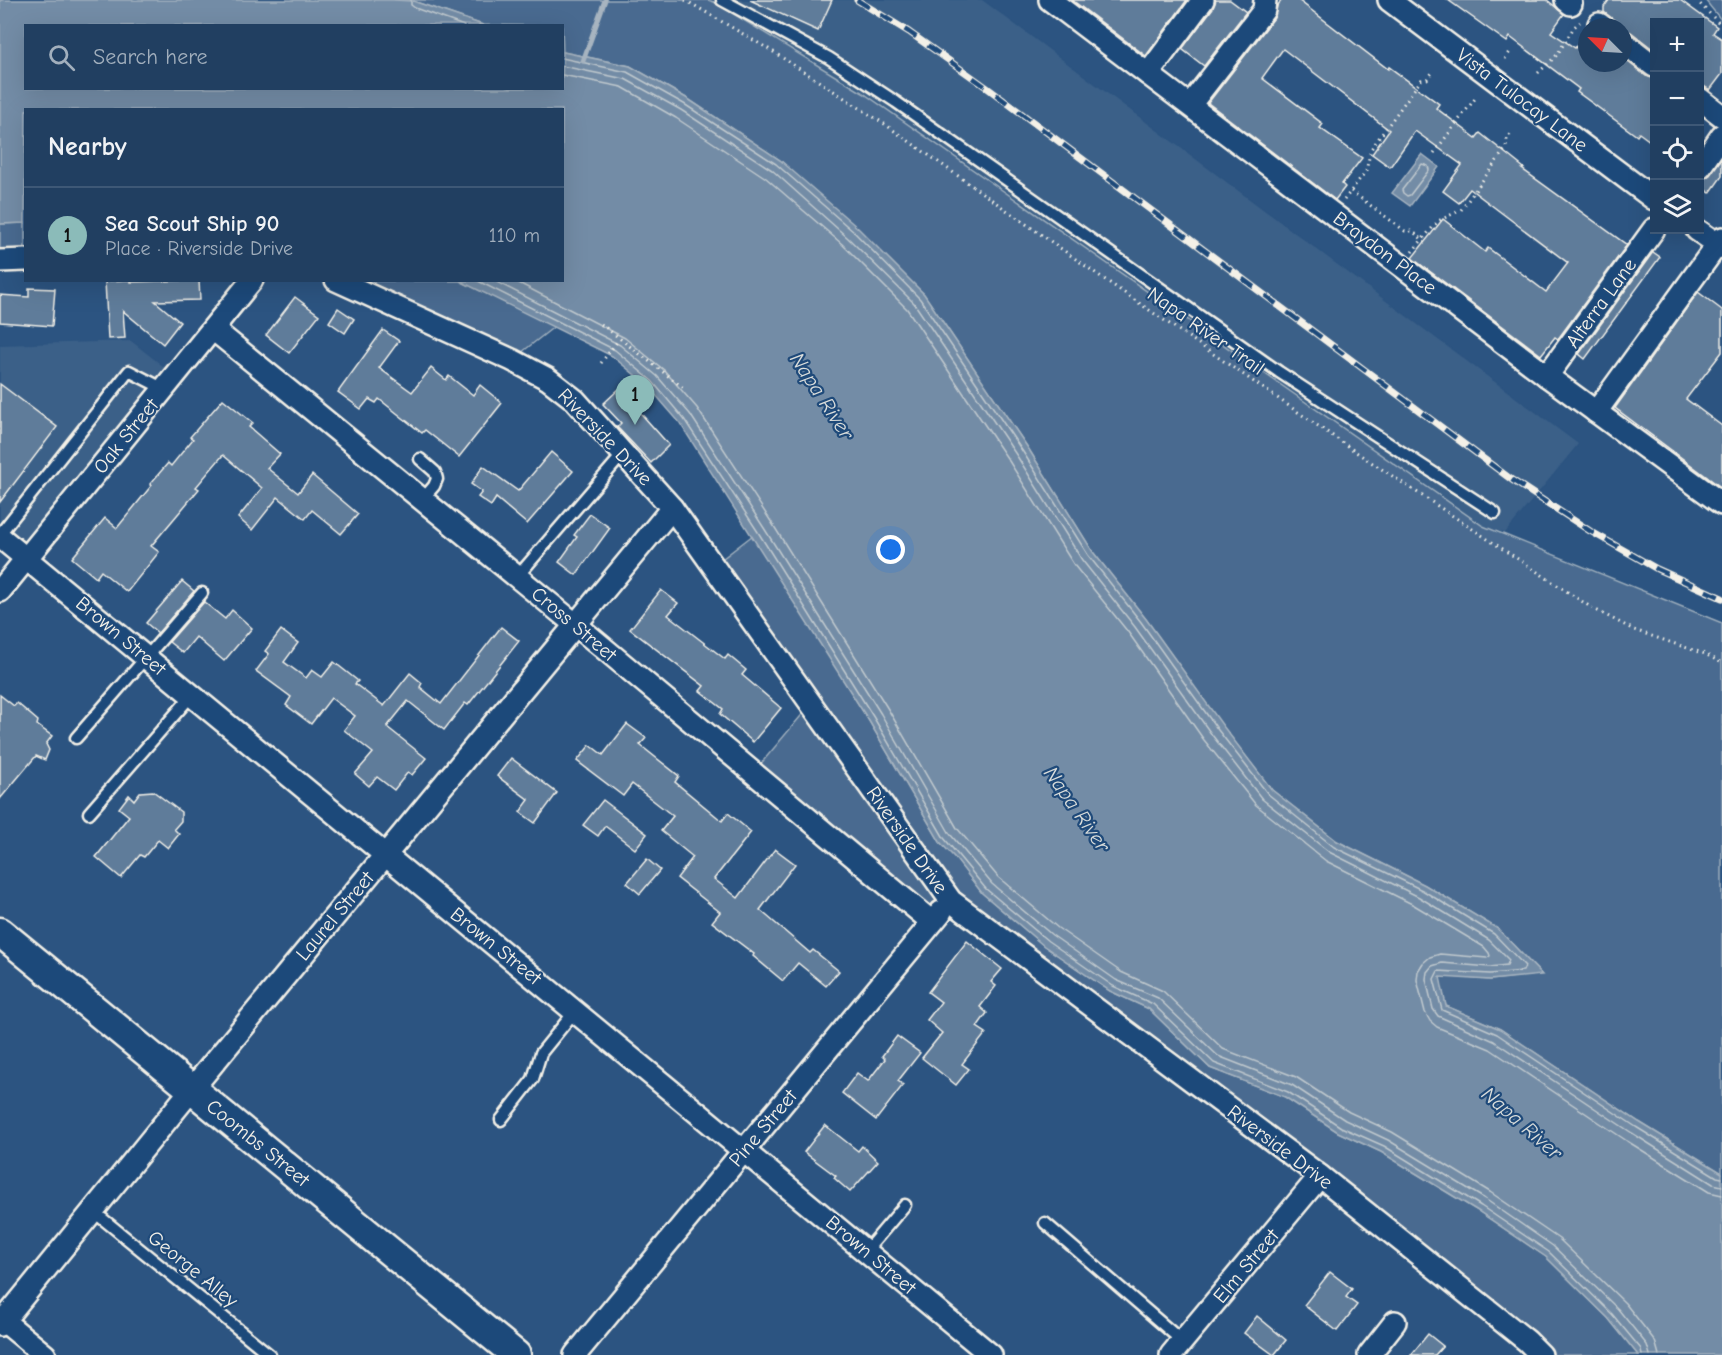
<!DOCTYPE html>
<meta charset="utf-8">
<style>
:root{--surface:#213f61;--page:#2d4a6a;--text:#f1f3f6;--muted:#a2afbd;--line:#3e5876;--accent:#8bbbb9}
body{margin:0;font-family:"Comic Neue",sans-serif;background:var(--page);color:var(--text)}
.controls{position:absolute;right:18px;top:18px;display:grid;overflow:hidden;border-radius:0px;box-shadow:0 6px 24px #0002}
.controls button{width:54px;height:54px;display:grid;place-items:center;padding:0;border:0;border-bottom:2px solid var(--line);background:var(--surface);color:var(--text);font:30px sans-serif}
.compass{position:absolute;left:1578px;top:18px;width:54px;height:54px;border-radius:50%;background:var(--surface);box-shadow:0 6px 24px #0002;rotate:294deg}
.you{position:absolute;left:891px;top:550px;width:21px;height:21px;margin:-15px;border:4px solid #fff;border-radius:50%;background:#1a73e8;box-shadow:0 0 0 9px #1a73e833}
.badge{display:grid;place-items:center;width:39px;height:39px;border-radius:50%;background:var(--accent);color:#111;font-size:20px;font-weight:700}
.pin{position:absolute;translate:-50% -50px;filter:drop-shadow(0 2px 3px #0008)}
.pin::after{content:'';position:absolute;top:32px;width:21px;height:18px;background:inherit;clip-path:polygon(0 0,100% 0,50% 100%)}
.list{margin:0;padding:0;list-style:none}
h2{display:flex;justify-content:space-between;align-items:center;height:78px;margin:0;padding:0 24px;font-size:26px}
h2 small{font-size:20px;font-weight:400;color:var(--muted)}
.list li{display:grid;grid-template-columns:39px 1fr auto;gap:18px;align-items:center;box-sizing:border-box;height:96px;padding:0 24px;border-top:2px solid var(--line)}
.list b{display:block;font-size:22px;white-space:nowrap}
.list p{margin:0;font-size:20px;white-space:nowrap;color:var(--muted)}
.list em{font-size:20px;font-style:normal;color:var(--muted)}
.icon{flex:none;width:33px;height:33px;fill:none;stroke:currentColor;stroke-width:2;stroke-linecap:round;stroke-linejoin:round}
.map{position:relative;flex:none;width:1722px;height:1355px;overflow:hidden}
.search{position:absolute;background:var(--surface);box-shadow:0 6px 24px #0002;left:24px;top:24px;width:540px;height:66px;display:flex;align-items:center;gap:15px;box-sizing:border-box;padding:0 21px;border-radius:0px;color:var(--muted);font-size:22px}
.panel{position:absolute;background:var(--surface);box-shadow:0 6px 24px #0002;left:24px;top:108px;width:540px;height:174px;border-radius:0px}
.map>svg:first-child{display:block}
.built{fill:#3b6088}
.green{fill:#496b90;stroke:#9eaebc;stroke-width:1.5}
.water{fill:#738ca6;stroke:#a7b4c0;stroke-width:1.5}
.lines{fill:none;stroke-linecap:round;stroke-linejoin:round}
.shore{stroke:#c0c9ce;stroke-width:1.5}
.stream{stroke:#a7b4c0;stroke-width:5}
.building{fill:#5e7b9a;stroke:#f4f1e8;stroke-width:1.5}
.lane-casing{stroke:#f4f1e8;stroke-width:15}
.street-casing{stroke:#f4f1e8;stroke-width:26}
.secondary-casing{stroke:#f4f1e8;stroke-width:33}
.path{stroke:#f4f1e8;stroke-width:3;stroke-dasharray:1.5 4.5;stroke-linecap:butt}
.lane{stroke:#1f4a7a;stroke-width:10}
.street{stroke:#1f4a7a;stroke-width:21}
.secondary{stroke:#1f4a7a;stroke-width:28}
.rail-casing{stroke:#f4f1e8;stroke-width:7}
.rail{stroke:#1f4a7a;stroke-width:4.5;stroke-dasharray:14;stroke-linecap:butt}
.labels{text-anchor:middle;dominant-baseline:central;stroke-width:4.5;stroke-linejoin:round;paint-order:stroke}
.street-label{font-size:20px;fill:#f4f1e8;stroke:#1f4a7a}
.water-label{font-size:21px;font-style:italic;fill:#dadddb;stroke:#1f4a7a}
</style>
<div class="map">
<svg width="1722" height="1355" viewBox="0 0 1722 1355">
<rect width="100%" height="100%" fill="#2c5481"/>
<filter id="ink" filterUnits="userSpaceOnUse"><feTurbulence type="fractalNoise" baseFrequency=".0167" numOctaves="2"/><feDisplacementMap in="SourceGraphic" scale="12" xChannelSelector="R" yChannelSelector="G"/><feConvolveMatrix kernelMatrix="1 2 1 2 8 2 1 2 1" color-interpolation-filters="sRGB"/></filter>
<g filter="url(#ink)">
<g class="built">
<polygon points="709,0 982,0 1578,444 1505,533 1483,526 863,93"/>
<polygon points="131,341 178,378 27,559 0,537 0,345"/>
</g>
<g class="green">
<polygon points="394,0 708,0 714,2 863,93 1483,526 1722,623 1722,1173 1639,1122 1500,1029 1446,1006 1439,976 1490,980 1541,974 1498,929 1425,885 1337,841 1272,790 1223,727 1146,619 1093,552 1028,448 924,294 780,160 688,99 630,66 563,52 562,26 483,25 413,1"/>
<polygon points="1705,0 1722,0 1722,21"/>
<polygon points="25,223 25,260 0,261 0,224"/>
<polygon points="336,281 460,281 555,326 512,360"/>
<polygon points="753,535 869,721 940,842 955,858 982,893 1044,946 1110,991 1149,1009 1210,1068 1285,1097 1338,1132 1381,1152 1478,1211 1546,1257 1608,1318 1638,1355 1541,1355 951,901 932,922 753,773 811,704 713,566"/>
</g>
<g class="water">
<polygon points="0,0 394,0 413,1 483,25 26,26 26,88 562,88 563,52 630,66 688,99 780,160 858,228 924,294 1028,448 1093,552 1146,619 1223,726 1272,790 1337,841 1425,885 1498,929 1542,975 1490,980 1440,977 1446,1006 1500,1029 1639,1122 1722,1173 1722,1355 1638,1355 1608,1318 1546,1257 1478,1211 1381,1152 1338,1132 1285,1097 1210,1068 1149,1009 1110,991 1044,946 982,893 955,858 940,842 869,721 680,423 647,385 612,356 460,281 562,280 562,110 26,110 25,223 0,224"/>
<polygon points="1422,154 1439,167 1410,206 1392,193"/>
</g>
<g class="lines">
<g class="shore">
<polyline points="411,0 411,5 415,8 464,26"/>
<polyline points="562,58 627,72 684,104 776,164 854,232 920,299 1023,452 1088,555 1141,622 1218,730 1268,794 1334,847 1422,890 1494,934 1525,966 1523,971 1490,974 1438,971 1434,979 1442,1010 1497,1034 1636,1127 1717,1177 1722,1178"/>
<polyline points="562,66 625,79 681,110 772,170 848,238 914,303 1017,456 1082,560 1135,627 1212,735 1262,799 1329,852 1419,897 1489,940 1509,960 1507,965 1490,967 1442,963 1432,966 1427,972 1426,979 1433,1009 1438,1016 1494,1041 1632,1133 1713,1184 1722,1186"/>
<polyline points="562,75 622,87 676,118 766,178 842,244 907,309 1009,461 1074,565 1128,632 1204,740 1256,805 1326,861 1414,905 1484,947 1489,953 1490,956 1487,958 1440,954 1430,957 1423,963 1418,971 1417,980 1425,1012 1430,1021 1437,1027 1490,1049 1627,1141 1709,1192 1722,1195"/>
<polygon points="1422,164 1428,166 1429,170 1410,195 1407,196 1403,193 1402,190"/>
<polyline points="476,280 615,350 652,381 684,419 758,532 874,718 944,838 986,889 1048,941 1113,986 1153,1004 1214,1063 1288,1092 1341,1127 1384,1146 1481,1206 1549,1252 1612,1314 1641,1349 1642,1355"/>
<polyline points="493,280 620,345 657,376 690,414 764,528 881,714 950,834 992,884 1052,935 1116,980 1158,998 1218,1056 1292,1085 1345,1120 1388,1140 1485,1199 1553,1246 1618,1309 1647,1345 1650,1355"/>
<polyline points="513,280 625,338 664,370 697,408 772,523 888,709 957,828 998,877 1058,928 1121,972 1163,991 1223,1049 1296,1077 1349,1112 1392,1132 1490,1192 1559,1239 1625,1303 1655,1341 1659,1355"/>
</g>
<polyline class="stream" points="583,61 605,0"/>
</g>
<g class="building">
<polygon points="750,0 832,0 818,31"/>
<polygon points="1072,0 1187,0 1146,56"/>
<polygon points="1216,0 1230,0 1246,12 1204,66 1182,49 1213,8"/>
<polygon points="1282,0 1298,0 1388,69 1389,67 1439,104 1436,108 1476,138 1480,133 1524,168 1522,169 1627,245 1558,339 1555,337 1541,355 1412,258 1443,219 1485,252 1488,248 1546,292 1568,263 1470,189 1459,203 1443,191 1462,165 1415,131 1390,167 1372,154 1389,130 1283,49 1262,78 1323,124 1320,128 1362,158 1342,184 1345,187 1335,200 1208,103 1274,18 1277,6"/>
<polygon points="1448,0 1547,0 1564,14 1551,32 1575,48 1587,32 1587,63 1623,63 1623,58 1646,76 1654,78 1654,144 1639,133 1637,136 1577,92 1579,89 1510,37 1507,42"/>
<polygon points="1609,0 1680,0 1717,27 1713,33 1722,39 1722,74 1710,90 1700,84 1700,22 1654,22 1654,50 1631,32 1623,30 1623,27 1604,12 1604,7"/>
<polygon points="1722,158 1722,176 1710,193 1700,186 1700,181 1710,175"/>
<polygon points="1653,252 1660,257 1585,359 1579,354"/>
<polygon points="131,280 131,282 199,280 200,300 155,301 180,322 163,344 123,311 125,338 108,339 105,281"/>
<polygon points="29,288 55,289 52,326 0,322 0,295 29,297"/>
<polygon points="1698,292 1722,310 1722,352 1686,399 1722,426 1722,488 1615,408"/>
<polygon points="295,297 319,315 289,353 266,335"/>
<polygon points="338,308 354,319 345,333 329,322"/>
<polygon points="383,330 399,341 379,368 412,392 431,368 446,380 449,376 473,395 480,385 502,403 459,457 425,430 422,433 379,399 376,403 369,399 361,409 338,392"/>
<polygon points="0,384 57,427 0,502"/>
<polygon points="619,389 669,445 651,463 617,427 621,423 603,404"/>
<polygon points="223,399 253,423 249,427 280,454 267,468 298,493 312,475 358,514 341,534 312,510 305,519 278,497 252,530 238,518 262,488 223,455 196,487 199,489 151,546 159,552 127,592 101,571 96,578 72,558 105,518 117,528 152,485 150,484 168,463 171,466 193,439 190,437"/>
<polygon points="551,452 573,471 527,524 496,498 491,506 478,497 482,492 471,484 483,466 518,491"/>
<polygon points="590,514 610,528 576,575 559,562 577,537 574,535"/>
<polygon points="182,581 194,591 158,633 146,623"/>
<polygon points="661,590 678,603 668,615 725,659 728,655 746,670 742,675 781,708 753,742 720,714 723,709 700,691 704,686 630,629"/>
<polygon points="204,602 225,619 232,610 252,628 224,661 196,637 183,653 169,642"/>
<polygon points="501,627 519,641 468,705 465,703 444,730 408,701 387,727 426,758 412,775 408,772 394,790 377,777 369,786 355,774 373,753 344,730 355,716 331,698 311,724 286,705 291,697 256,671 269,654 265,651 281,630 298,643 284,662 306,678 312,670 322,677 334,662 358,681 355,684 384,706 410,673 422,683 420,687 441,704"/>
<polygon points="0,695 14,706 17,703 38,721 37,725 52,736 46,744 49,750 45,760 36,756 0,799"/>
<polygon points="627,724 646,738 640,745 679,776 675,782 722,821 728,813 751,832 714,879 738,898 775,849 795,864 760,910 810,953 813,950 839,971 826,986 798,963 783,981 753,956 754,954 712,922 720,912 677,878 693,857 661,831 673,816 632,784 623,796 577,761 590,745 603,755"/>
<polygon points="511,758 557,793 535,823 520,812 529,800 497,776"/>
<polygon points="153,791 181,812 181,821 174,829 179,834 168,848 158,840 144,857 140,855 121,878 96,857 129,816 119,808 129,795 134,800 140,792"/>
<polygon points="603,800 647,834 635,849 605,826 598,836 583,825"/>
<polygon points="647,859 660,870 640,894 627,883"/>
<polygon points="967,941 1002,969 991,982 996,986 980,1007 987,1013 977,1027 986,1033 962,1064 969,1069 956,1085 922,1058 942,1033 927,1020 941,1002 928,992"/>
<polygon points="897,1036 920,1053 898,1081 903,1085 876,1120 842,1093 857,1073 868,1081 885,1059 882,1056"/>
<polygon points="825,1125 858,1151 862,1146 878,1161 850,1192 834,1178 836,1176 804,1152"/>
<polygon points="1330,1272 1352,1289 1346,1297 1357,1305 1337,1331 1304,1305"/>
<polygon points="1257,1316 1286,1340 1274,1355 1244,1333"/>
<polygon points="1428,1334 1443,1346 1435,1355 1411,1355"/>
</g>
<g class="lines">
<g class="lane-casing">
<g id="lane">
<polyline points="722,0 829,58 896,102 1279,372 1495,513"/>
<polyline points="420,459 435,472 437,479 434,486 422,500"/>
<polyline points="0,534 129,371 164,389"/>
<polyline points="517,577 623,454"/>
<polyline points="76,738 202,593"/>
<polyline points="89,813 192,695"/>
<polyline points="501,1120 533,1079 541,1053 575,1011"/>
<polyline points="93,1211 270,1355"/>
<polyline points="1045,1223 1182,1341"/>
<polyline points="866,1251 905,1205"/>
</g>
</g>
<g class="street-casing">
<g id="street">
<polyline points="1050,0 1547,376 1722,504"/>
<polyline points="1389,0 1654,199"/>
<polyline points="1566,0 1571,4"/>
<polyline points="1599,24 1603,27"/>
<polyline points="1623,42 1654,66"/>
<polyline points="1148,74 1203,0"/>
<polyline points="1700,99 1722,116"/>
<polyline points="1190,105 1264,10 1265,0"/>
<polyline points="1700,167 1722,135"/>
<polyline points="1697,230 1722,247"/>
<polyline points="0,261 26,260"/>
<polyline points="336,280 512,360 548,379 575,400 672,508 951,901 1320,1176 1527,1341 1541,1355"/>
<polyline points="213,329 576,625 932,922"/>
<polyline points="1547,376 1654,229"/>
<polyline points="1596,412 1722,238"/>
<polyline points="0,537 991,1355"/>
<polyline points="0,591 252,280"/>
<polyline points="0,1318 45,1355"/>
<polyline points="0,1325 192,1089 672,508"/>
<polyline points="575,1355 941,912"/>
<polyline points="1171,1355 1320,1176"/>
<polyline points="1369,1355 1395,1322"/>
</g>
</g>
<g class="secondary-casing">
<polyline id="secondary" points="0,932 516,1355"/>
</g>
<g class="path">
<polyline points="685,0 772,51 886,125 1104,279 1359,454 1592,608 1634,630 1705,654 1722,663"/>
<polyline points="1696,0 1722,26"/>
<polyline points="1505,59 1510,52"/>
<polyline points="1538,73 1557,55 1574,27 1580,22"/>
<polyline points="1434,153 1477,96"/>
<polyline points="1351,191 1405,231 1412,231 1422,239"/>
<polyline points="1344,200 1366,171 1371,149 1421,80 1427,79 1432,73"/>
<polyline points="1412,252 1438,221 1461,210 1506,148 1507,139 1511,134"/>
<polyline points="601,324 685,389"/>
<polyline points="601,363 619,339"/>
</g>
<use href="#lane" class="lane"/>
<use href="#street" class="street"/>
<use href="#secondary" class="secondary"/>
<g class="rail-casing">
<polyline id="rail" points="857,0 909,32 986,87 1512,480 1590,531 1657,569 1722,598"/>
</g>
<use href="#rail" class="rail"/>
</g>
</g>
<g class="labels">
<g class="street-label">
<text transform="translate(1522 100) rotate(37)">Vista Tulocay Lane</text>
<text transform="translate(1385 253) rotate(37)">Braydon Place</text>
<text transform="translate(1601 303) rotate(-54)">Alterra Lane</text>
<text transform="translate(1206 331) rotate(35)">Napa River Trail</text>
<text transform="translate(126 436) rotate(-51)">Oak Street</text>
<text transform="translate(605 437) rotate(46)">Riverside Drive</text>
<text transform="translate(574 624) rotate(40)">Cross Street</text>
<text transform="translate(121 636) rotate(40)">Brown Street</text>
<text transform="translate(907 840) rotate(55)">Riverside Drive</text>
<text transform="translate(335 916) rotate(-50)">Laurel Street</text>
<text transform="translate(496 946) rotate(39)">Brown Street</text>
<text transform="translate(763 1128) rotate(-50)">Pine Street</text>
<text transform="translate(258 1143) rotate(39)">Coombs Street</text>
<text transform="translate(1280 1147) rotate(37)">Riverside Drive</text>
<text transform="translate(871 1255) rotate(40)">Brown Street</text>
<text transform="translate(1246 1266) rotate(-50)">Elm Street</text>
<text transform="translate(193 1269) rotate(39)">George Alley</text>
</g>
<g class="water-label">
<text transform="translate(822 396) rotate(57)">Napa River</text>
<text transform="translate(1077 809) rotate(55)">Napa River</text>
<text transform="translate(1522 1123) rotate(41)">Napa River</text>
</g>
</g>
</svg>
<div class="controls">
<button>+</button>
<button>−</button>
<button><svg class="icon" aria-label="locate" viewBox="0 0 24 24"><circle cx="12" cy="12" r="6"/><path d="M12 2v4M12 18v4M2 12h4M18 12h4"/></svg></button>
<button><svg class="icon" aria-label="layers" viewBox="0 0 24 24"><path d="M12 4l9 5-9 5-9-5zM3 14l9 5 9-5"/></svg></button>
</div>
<svg class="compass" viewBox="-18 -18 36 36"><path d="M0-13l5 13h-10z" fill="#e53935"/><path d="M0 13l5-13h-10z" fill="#a2afbd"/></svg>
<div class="you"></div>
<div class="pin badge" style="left:635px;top:425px">1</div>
<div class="search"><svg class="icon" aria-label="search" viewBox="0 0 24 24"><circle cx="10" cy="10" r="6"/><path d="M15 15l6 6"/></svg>Search here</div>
<section class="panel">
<h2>Nearby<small></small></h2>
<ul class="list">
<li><span class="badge">1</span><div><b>Sea Scout Ship 90</b><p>Place · Riverside Drive</p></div><em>110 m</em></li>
</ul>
</section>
</div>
